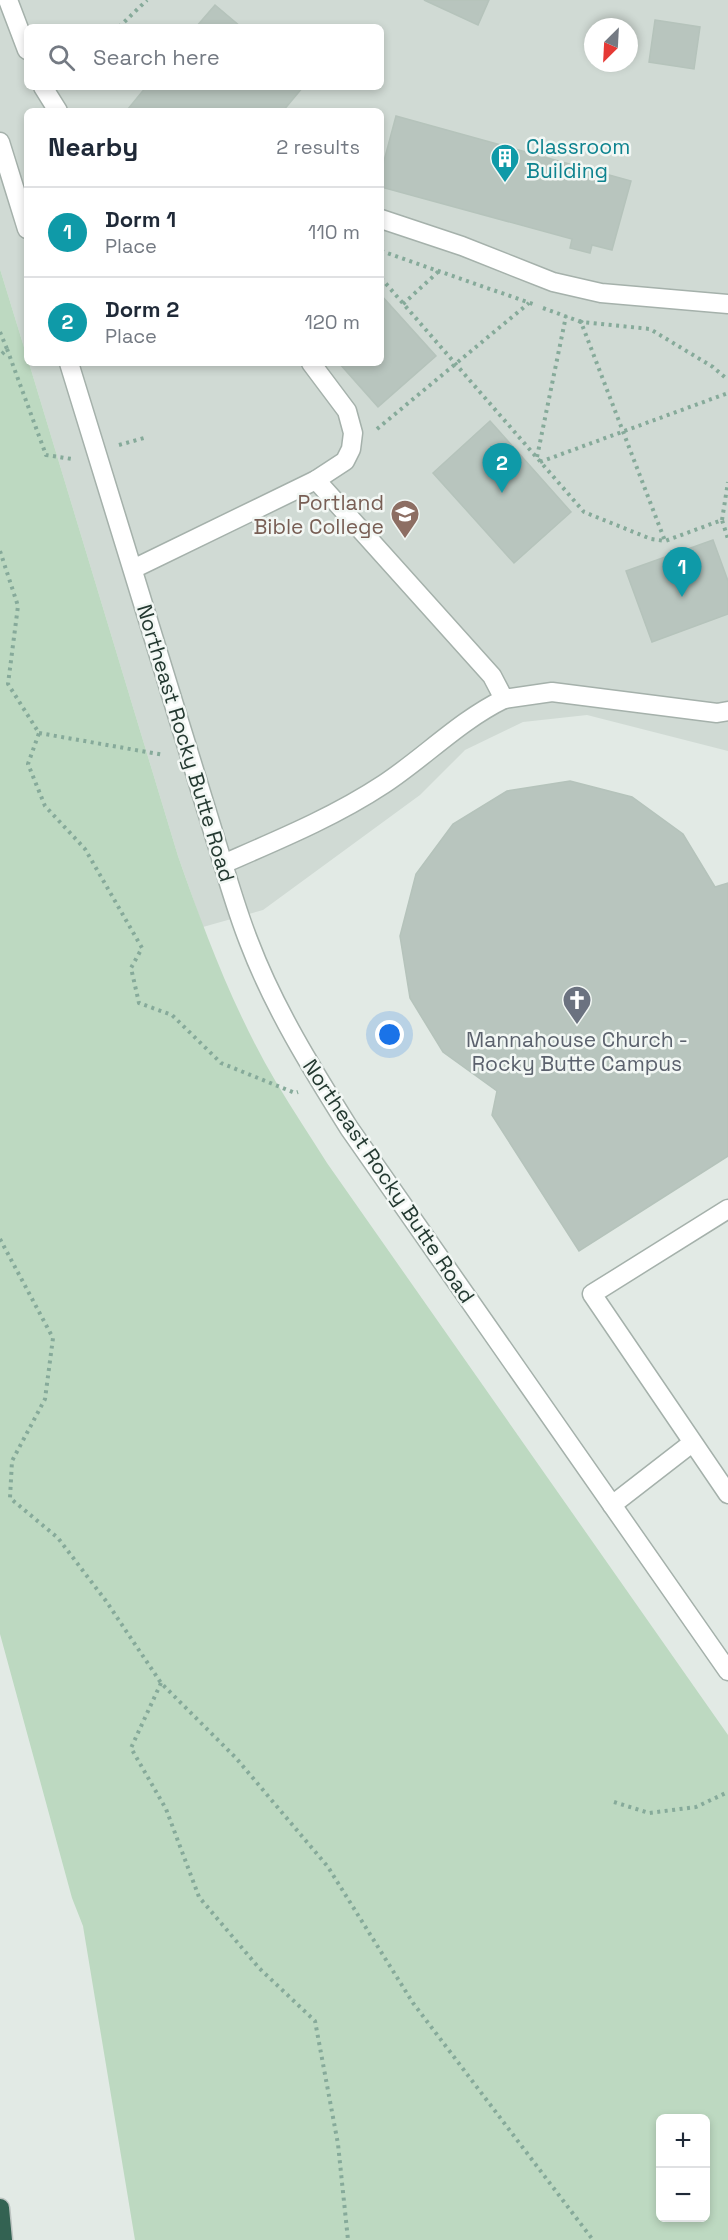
<!DOCTYPE html>
<meta charset="utf-8">
<style>
:root{--surface:#fff;--page:#f6f6f7;--text:#1f2937;--muted:#747a83;--line:#e0e1e3;--accent:#e27569}
body{margin:0;font-family:"Space Grotesk",sans-serif;background:var(--page);color:var(--text)}
.controls{position:absolute;right:18px;bottom:18px;display:grid;overflow:hidden;border-radius:9px;box-shadow:0 3px 9px #0003}
.controls button{width:54px;height:54px;display:grid;place-items:center;padding:0;border:0;border-bottom:2px solid var(--line);background:var(--surface);color:var(--text);font:30px sans-serif}
.compass{position:absolute;left:584px;top:18px;width:54px;height:54px;border-radius:50%;background:var(--surface);box-shadow:0 3px 9px #0003;rotate:204deg}
.you{position:absolute;left:390px;top:1035px;width:21px;height:21px;margin:-15px;border:4px solid #fff;border-radius:50%;background:#1a73e8;box-shadow:0 0 0 9px #1a73e833}
.badge{display:grid;place-items:center;width:39px;height:39px;border-radius:50%;background:var(--accent);color:#fff;font-size:20px;font-weight:700}
.pin{position:absolute;translate:-50% -50px;filter:drop-shadow(0 2px 3px #0008)}
.pin::after{content:'';position:absolute;top:32px;width:21px;height:18px;background:inherit;clip-path:polygon(0 0,100% 0,50% 100%)}
.list{margin:0;padding:0;list-style:none}
h2{display:flex;justify-content:space-between;align-items:center;height:78px;margin:0;padding:0 24px;font-size:26px}
h2 small{font-size:20px;font-weight:400;color:var(--muted)}
.list li{display:grid;grid-template-columns:39px 1fr auto;gap:18px;align-items:center;box-sizing:border-box;height:90px;padding:0 24px;border-top:2px solid var(--line)}
.list b{display:block;font-size:22px;white-space:nowrap}
.list p{margin:0;font-size:20px;white-space:nowrap;color:var(--muted)}
.list em{font-size:20px;font-style:normal;color:var(--muted)}
.icon{flex:none;width:33px;height:33px;fill:none;stroke:currentColor;stroke-width:2;stroke-linecap:round;stroke-linejoin:round}
.map{position:relative;flex:none;width:728px;height:2240px;overflow:hidden}
.search{position:absolute;background:var(--surface);box-shadow:0 3px 9px #0003;left:24px;top:24px;width:360px;height:66px;display:flex;align-items:center;gap:15px;box-sizing:border-box;padding:0 21px;border-radius:9px;color:var(--muted);font-size:22px}
.panel{position:absolute;background:var(--surface);box-shadow:0 3px 9px #0003;left:24px;top:108px;width:360px;height:258px;border-radius:9px}
.map>svg:first-child{display:block}
.built{fill:#d0dad4;fill-rule:evenodd}
.green{fill:#bdd9c1;fill-rule:evenodd}
.building{fill:#b8c5be;stroke:#b5c3bb;stroke-width:1.5}
.lines{fill:none;stroke-linecap:round;stroke-linejoin:round}
.minor-casing{stroke:#a5b1ab;stroke-width:21}
.highway-casing{stroke:#bdc4c1;stroke-width:21}
.path{stroke:#86aa9a;stroke-width:4;stroke-dasharray:3 4.5;stroke-linecap:butt}
.minor{stroke:#fff;stroke-width:18}
.highway{stroke:#336252;stroke-width:18}
.labels{text-anchor:middle;dominant-baseline:central;stroke-width:5;stroke-linejoin:round;paint-order:stroke}
.culture-label{font-size:21px;fill:#0d838f;stroke:#f2f7f4;text-anchor:start}
.education-label{font-size:21px;fill:#785e54;stroke:#f2f7f4;text-anchor:end}
.street-label{font-size:21px;fill:#243931;stroke:#f2f7f4}
.worship-label{font-size:21px;fill:#5b616d;stroke:#f2f7f4}
</style>
<div class="map">
<svg width="728" height="2240" viewBox="0 0 728 2240">
<rect width="100%" height="100%" fill="#e2eae5"/>
<path class="built" d="M0,0H728V751L587,715L523,722L465,750L420,795L263,910L203,927L178,856L29,363H381V111H27V357L0,269ZM27,27H381V87H27ZM593,27H629V63H593Z"/>
<path class="green" d="M0,269L27,357V363H29L178,856C205,933 234,1011 276,1082C292,1109 310,1136 327,1163L728,1735V2240H135L83,1926L72,1898L0,1634ZM660,2118H706V2218H660Z"/>
<g class="building">
<polygon points="424,0 489,0 478,25"/>
<polygon points="215,5 241,27 196,27"/>
<polygon points="655,20 700,27 694,69 649,62"/>
<polygon points="146,87 303,87 283,111 130,111 128,109"/>
<polygon points="396,116 631,181 612,250 592,245 590,253 570,248 572,239 381,187 381,172"/>
<polygon points="381,295 436,356 378,407 339,363 381,363"/>
<polygon points="490,421 571,512 514,563 433,473"/>
<polygon points="713,540 728,581 728,614 652,642 626,571"/>
<polygon points="570,781 632,797 683,834 715,887 728,883 728,1156 579,1251 492,1115 497,1091 443,1052 410,998 400,936 416,874 453,824 507,791"/>
</g>
<g class="lines">
<g class="minor-casing">
<g id="minor">
<polyline points="8,0 27,50"/>
<polyline points="43,87 58,111"/>
<polyline points="0,142 27,229"/>
<polyline points="381,219 462,246 553,282 601,293 728,304"/>
<path d="M69,363L223,864C231,890 239,917 249,942C274,1008 312,1069 349,1128L728,1671"/>
<polyline points="316,480 492,676 504,699 552,692 717,713 728,711"/>
<polyline points="133,569 316,480 345,461 351,449 353,433 347,411 311,363"/>
<path d="M223,864C278,840 334,817 384,784C425,757 459,721 504,699"/>
<polyline points="728,1209 592,1294 728,1494"/>
<polyline points="612,1505 692,1443"/>
</g>
</g>
<g class="highway-casing">
<polyline id="highway" points="0,2208 3,2240"/>
</g>
<g class="path">
<polyline points="119,27 147,0"/>
<polyline points="381,251 533,304"/>
<polyline points="381,278 584,512 651,539 665,541 722,520 728,539"/>
<polyline points="403,304 439,271"/>
<polyline points="543,308 581,322 665,541"/>
<polyline points="582,320 581,322 650,329 713,367 728,380"/>
<polyline points="0,332 7,349 0,356"/>
<polyline points="7,349 46,455 72,459"/>
<polyline points="377,429 529,303"/>
<polyline points="119,445 144,438"/>
<polyline points="537,457 566,316"/>
<polyline points="540,462 728,393"/>
<polyline points="722,520 728,482"/>
<polyline points="0,551 18,606 8,684 39,733 28,764 45,806 85,849 142,948 131,968 139,1003 172,1015 221,1063 295,1093 298,1092"/>
<polyline points="39,733 164,755"/>
<polyline points="0,1239 53,1338 45,1399 12,1461 10,1498 58,1538 106,1601 161,1683 236,1758 328,1867 413,2003 593,2240"/>
<polyline points="161,1683 131,1748 166,1809 199,1897 259,1968 315,2021 338,2144 348,2240"/>
<polyline points="614,1802 649,1813 696,1807 728,1792"/>
</g>
<use href="#minor" class="minor"/>
<use href="#highway" class="highway"/>
</g>
<defs>
<g id="building-pin" transform="scale(1.5)"><path d="M0 17L-7.5 6A9.5 9.5 0 1 1 7.5 6Z" fill="#0f9aa8" stroke="#f2f7f4"/><path d="M-4-6H4V6H1V3H-1V6H-4ZM-2.5-4.3h1.7v1.8h-1.7ZM.8-4.3h1.7v1.8H.8ZM-2.5-1h1.7V.8h-1.7ZM.8-1h1.7V.8H.8Z" fill="#fff"/></g>
<g id="university-pin" transform="scale(1.5)"><path d="M0 17L-7.5 6A9.5 9.5 0 1 1 7.5 6Z" fill="#8d6e63" stroke="#f2f7f4"/><path d="M0-5L7-2L0 1L-7-2ZM-4 1L0 2.5L4 1V4Q0 6-4 4Z" fill="#fff"/></g>
<g id="church-pin" transform="scale(1.5)"><path d="M0 17L-7.5 6A9.5 9.5 0 1 1 7.5 6Z" fill="#6b7280" stroke="#f2f7f4"/><path d="M-1.2-6h2.4v3.5h3.3v2.4h-3.3V6h-2.4V-.1h-3.3v-2.4h3.3Z" fill="#fff"/></g>
</defs>
<g fill-rule="evenodd">
<use href="#building-pin" x="505" y="158"/>
<use href="#university-pin" x="405" y="514"/>
<use href="#church-pin" x="577" y="1000"/>
</g>
<g class="labels">
<g class="culture-label">
<text x="526" y="146">Classroom<tspan x="526" dy="24">Building</tspan></text>
</g>
<g class="education-label">
<text x="384" y="502">Portland<tspan x="384" dy="24">Bible College</tspan></text>
</g>
<g class="street-label">
<text transform="translate(186 743) rotate(73)">Northeast Rocky Butte Road</text>
<text transform="translate(389 1181) rotate(56)">Northeast Rocky Butte Road</text>
</g>
<g class="worship-label">
<text x="577" y="1039">Mannahouse Church -<tspan x="577" dy="24">Rocky Butte Campus</tspan></text>
</g>
</g>
</svg>
<div class="controls">
<button>+</button>
<button>−</button>
</div>
<svg class="compass" viewBox="-18 -18 36 36"><path d="M0-13l5 13h-10z" fill="#e53935"/><path d="M0 13l5-13h-10z" fill="#747a83"/></svg>
<div class="you"></div>
<div class="pin badge" style="left:682px;top:597px;background:#0f9aa8">1</div>
<div class="pin badge" style="left:502px;top:493px;background:#0f9aa8">2</div>
<div class="search"><svg class="icon" aria-label="search" viewBox="0 0 24 24"><circle cx="10" cy="10" r="6"/><path d="M15 15l6 6"/></svg>Search here</div>
<section class="panel">
<h2>Nearby<small>2 results</small></h2>
<ul class="list">
<li><span class="badge" style="background:#0f9aa8">1</span><div><b>Dorm 1</b><p>Place</p></div><em>110 m</em></li>
<li><span class="badge" style="background:#0f9aa8">2</span><div><b>Dorm 2</b><p>Place</p></div><em>120 m</em></li>
</ul>
</section>
</div>
